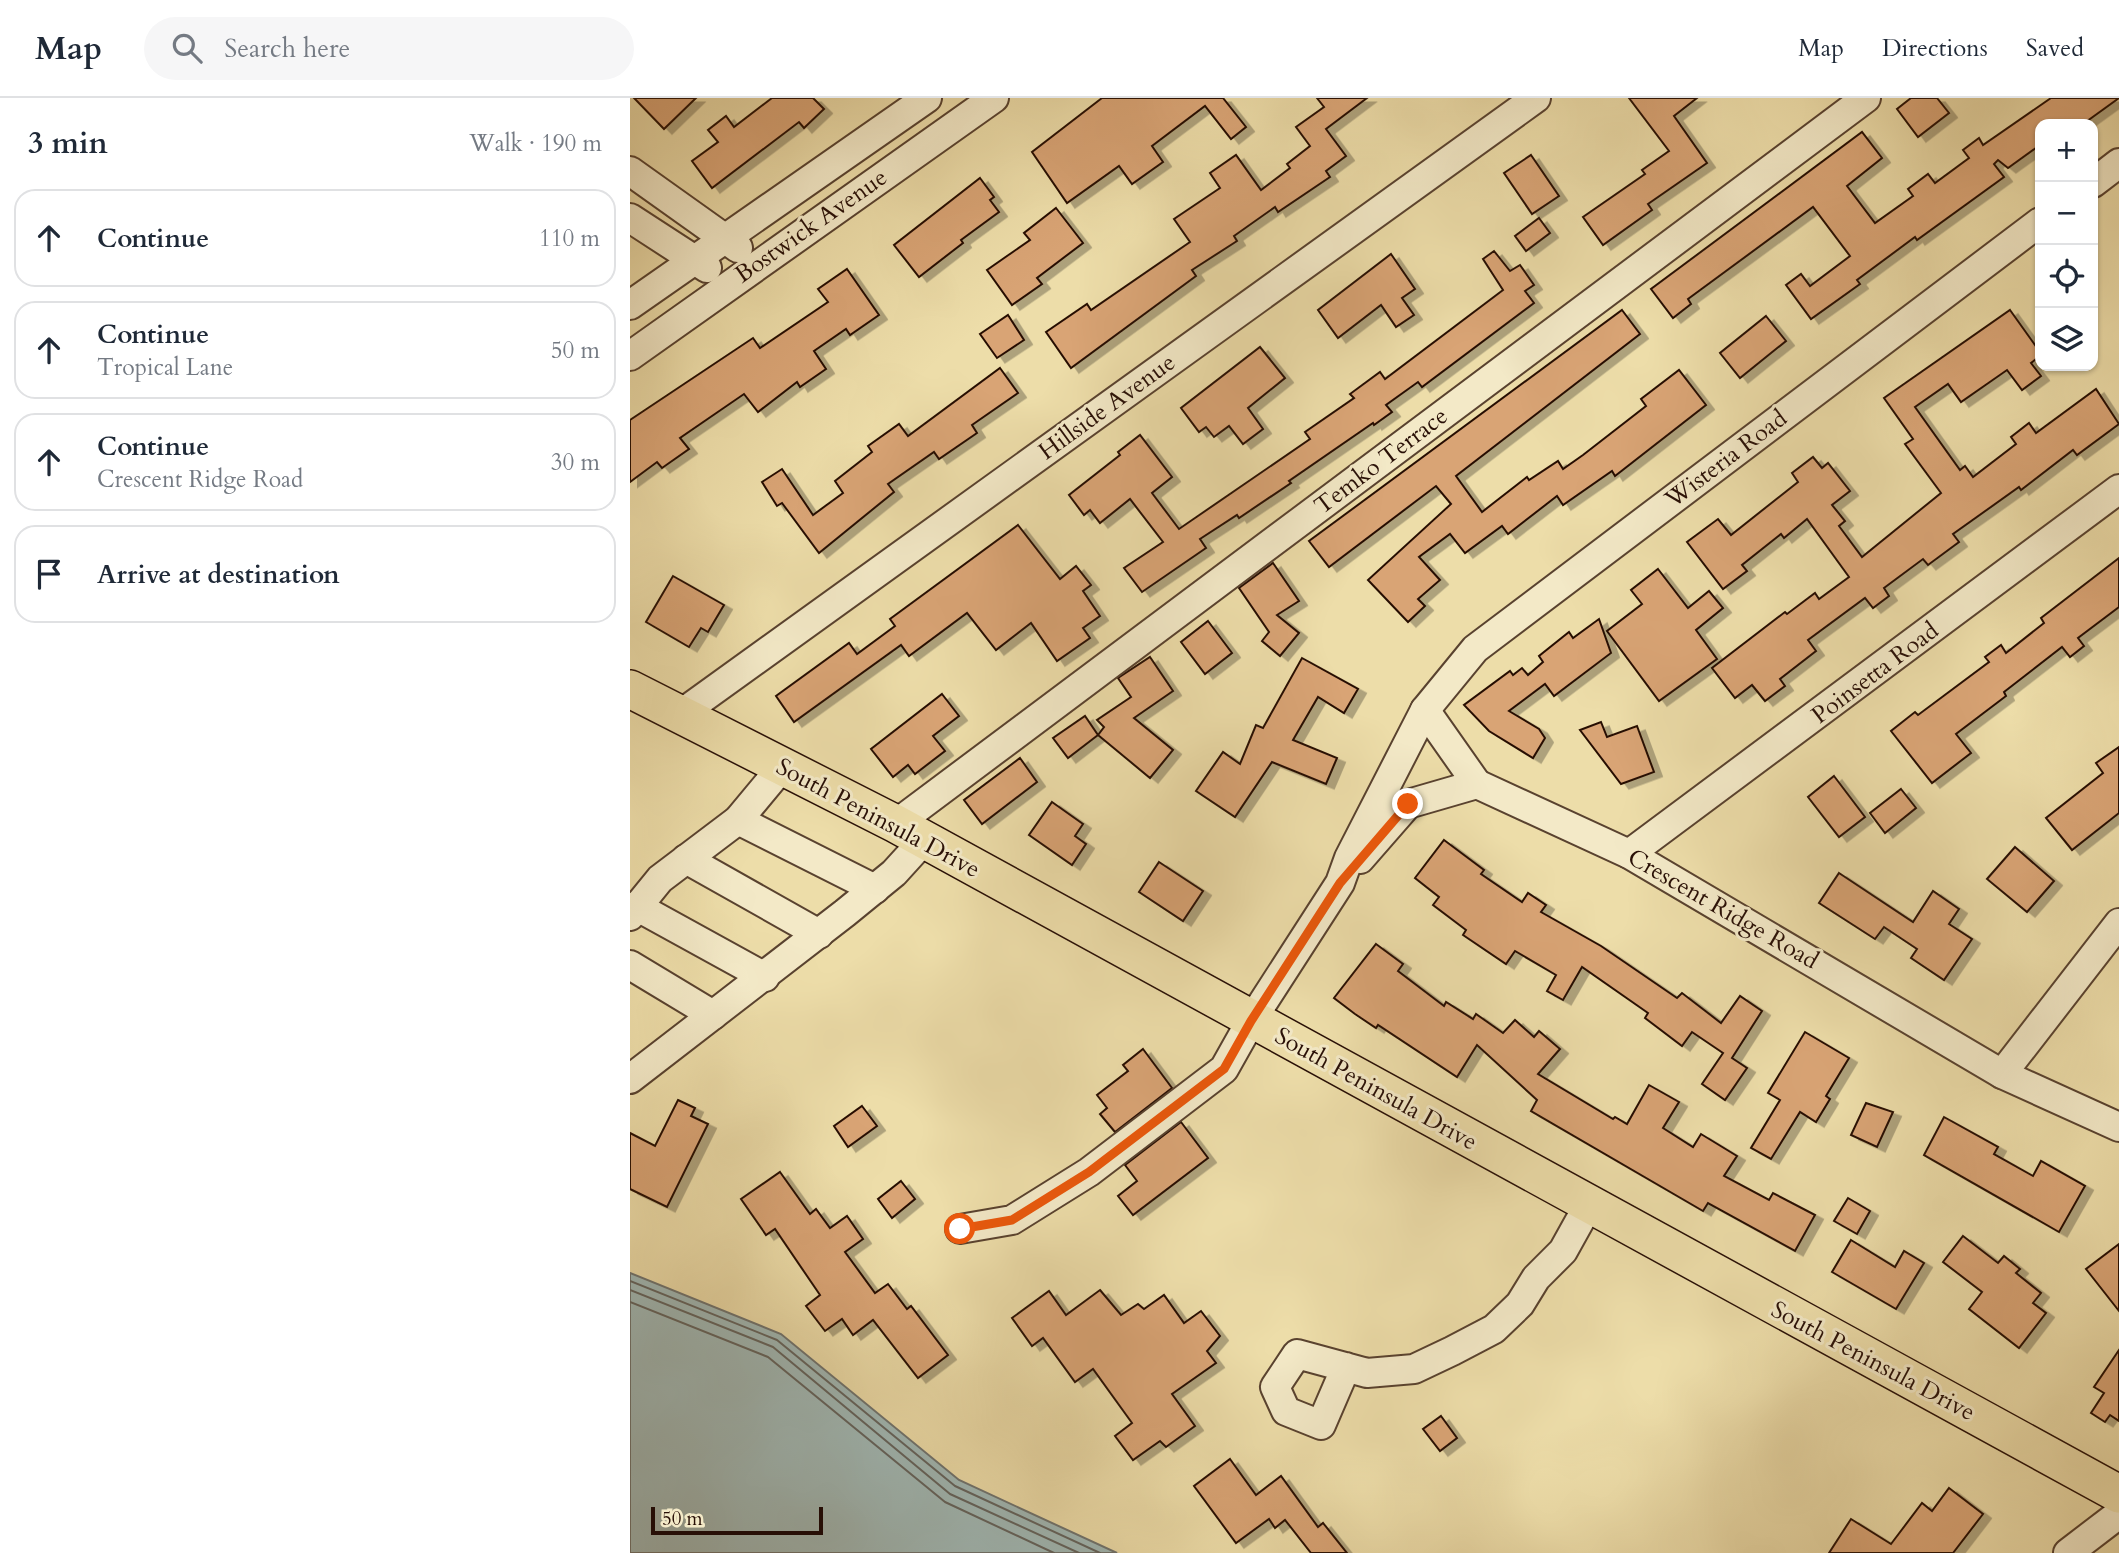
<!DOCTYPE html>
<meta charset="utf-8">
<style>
:root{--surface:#fff;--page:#f6f6f7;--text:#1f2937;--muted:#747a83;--line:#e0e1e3}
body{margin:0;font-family:Cardo,serif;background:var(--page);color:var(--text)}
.controls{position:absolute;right:21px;top:21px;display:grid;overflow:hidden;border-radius:14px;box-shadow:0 2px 5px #0004}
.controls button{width:63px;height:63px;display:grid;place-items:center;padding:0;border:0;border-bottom:2px solid var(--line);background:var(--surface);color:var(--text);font:35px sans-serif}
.scale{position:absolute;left:21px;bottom:18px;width:172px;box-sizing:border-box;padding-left:7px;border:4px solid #280f06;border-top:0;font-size:19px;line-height:24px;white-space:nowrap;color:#280f06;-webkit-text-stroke:5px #f3e9c7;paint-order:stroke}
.stop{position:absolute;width:21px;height:21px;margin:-16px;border:5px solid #ea580c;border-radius:50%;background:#fff}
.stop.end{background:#ea580c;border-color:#fff;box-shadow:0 2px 7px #0008}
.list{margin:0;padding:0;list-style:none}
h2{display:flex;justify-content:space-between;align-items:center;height:91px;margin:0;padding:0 28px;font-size:30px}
h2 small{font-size:23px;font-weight:400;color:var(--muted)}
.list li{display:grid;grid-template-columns:46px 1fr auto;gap:21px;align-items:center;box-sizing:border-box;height:98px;margin:0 14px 14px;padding:0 14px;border:2px solid var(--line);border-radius:21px}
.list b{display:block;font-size:26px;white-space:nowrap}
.list p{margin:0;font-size:23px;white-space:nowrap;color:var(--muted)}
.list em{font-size:23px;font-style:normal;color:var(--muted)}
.icon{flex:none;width:38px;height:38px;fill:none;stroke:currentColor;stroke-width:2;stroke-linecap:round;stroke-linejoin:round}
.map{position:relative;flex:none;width:1489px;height:1455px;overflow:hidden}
header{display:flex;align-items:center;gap:42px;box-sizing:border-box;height:98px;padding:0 35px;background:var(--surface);border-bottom:2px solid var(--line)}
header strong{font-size:33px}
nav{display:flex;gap:38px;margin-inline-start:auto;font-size:24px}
.search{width:490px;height:63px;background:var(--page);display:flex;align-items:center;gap:18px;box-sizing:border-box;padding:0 24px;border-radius:38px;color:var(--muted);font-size:26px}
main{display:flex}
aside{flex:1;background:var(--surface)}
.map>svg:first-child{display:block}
.water{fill:#a0b8b5;stroke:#70746f;stroke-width:2}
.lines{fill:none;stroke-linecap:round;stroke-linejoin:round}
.shore{stroke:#64645e;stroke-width:2}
.building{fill:#d9a474;stroke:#280f06;stroke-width:2;filter:url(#shadow)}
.minor-casing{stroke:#59422f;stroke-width:32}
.major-casing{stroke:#280f06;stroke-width:40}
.minor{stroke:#f3e9c7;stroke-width:28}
.major{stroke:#eddda9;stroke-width:37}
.route{stroke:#ea580c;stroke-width:9}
.labels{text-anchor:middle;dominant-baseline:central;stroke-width:6;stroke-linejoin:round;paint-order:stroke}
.street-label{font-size:24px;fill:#280f06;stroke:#f3e9c7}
</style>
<header>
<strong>Map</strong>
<div class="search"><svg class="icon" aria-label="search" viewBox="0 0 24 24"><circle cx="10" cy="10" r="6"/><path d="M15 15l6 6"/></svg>Search here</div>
<nav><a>Map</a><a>Directions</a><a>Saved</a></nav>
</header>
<main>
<aside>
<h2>3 min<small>Walk · 190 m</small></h2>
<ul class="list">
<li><svg class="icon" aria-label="ahead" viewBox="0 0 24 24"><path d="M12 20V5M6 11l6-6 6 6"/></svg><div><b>Continue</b></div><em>110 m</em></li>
<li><svg class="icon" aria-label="ahead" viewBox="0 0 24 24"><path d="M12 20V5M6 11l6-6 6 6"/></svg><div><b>Continue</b><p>Tropical Lane</p></div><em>50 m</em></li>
<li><svg class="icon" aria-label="ahead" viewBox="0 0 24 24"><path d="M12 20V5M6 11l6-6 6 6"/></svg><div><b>Continue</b><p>Crescent Ridge Road</p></div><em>30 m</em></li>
<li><svg class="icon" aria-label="arrive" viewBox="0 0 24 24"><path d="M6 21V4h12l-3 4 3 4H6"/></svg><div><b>Arrive at destination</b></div></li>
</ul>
</aside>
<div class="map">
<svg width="1489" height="1455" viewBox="0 0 1489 1455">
<defs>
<filter id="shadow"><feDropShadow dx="8" dy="4.5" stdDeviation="0" flood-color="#0004"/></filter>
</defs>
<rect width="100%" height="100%" fill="#eddda9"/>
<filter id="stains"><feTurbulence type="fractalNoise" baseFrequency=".00286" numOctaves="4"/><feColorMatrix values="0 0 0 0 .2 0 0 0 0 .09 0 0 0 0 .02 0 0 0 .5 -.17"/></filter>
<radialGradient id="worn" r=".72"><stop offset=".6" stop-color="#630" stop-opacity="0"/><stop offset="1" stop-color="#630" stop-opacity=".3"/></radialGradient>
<polygon class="water" points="0,1175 151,1236 329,1382 487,1455 0,1455"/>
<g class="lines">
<g class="shore">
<polyline points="0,1183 147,1242 325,1388 470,1455"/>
<polyline points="0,1192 143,1249 320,1396 449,1455"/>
<polyline points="0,1204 138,1259 315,1404 424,1455"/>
</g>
</g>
<g class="building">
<polygon points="4,0 66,0 34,31"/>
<polygon points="142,0 183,0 194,11 174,30 169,24 82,90 62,63 88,44 78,32 96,18 104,29"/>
<polygon points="472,0 593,0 616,29 601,41 575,8 522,48 533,64 502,86 489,68 437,105 402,54"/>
<polygon points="687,0 737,0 696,31 716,58 696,73 700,79 648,114 645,109 604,138 607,143 562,172 566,178 441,270 416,234 457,206 461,212 560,144 544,121 590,90 580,75 606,57 631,92 660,70 657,66 680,48 666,29 694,9"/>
<polygon points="999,0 1067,0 1044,18 1077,65 1018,106 1022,112 973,147 953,119 1015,76 1012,72 1039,53"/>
<polygon points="1281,0 1307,0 1319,15 1288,39 1267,11"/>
<polygon points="1421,0 1489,0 1453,26 1410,26 1410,47 1378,70 1368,62 1364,66 1374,79 1287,142 1285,139 1227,182 1230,186 1181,221 1156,187 1171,176 1180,188 1220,158 1183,109 1058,201 1061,206 1043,220 1021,191 1232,34 1252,60 1217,88 1245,125 1283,98 1278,91 1298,76 1305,85 1339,60 1333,52 1349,40 1353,47"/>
<polygon points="901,57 929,98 902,116 874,75"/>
<polygon points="350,80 364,99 360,102 369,114 331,142 333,145 289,179 264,147"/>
<polygon points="426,110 453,145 407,180 412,186 382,207 357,172 400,142 394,135"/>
<polygon points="909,120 920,135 896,153 885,138"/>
<polygon points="864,153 880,173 890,167 904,187 895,193 904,205 792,289 788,284 756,307 762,314 744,327 743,325 659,383 661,385 609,420 607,417 570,441 576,450 512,494 494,470 533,444 500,401 470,425 460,412 454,417 439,397 490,357 488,354 510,337 542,379 522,395 549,431 680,341 675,334 724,300 720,296 750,274 755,281 873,192 853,161"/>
<polygon points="761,156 785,191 772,200 784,217 766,229 751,207 708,240 688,212"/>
<polygon points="217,171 249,217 220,237 216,231 184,253 196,271 170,289 167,284 128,314 114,296 50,340 59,351 32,370 27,364 0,384 0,322 123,240 130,250 198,204 188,191"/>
<polygon points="992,212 1010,236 826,378 852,414 897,379 899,382 928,363 933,371 953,357 1016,308 1011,301 1049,272 1076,307 985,378 982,373 933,407 927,398 878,436 872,428 835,455 820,436 789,459 810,482 788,501 795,508 778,524 738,482 821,406 806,388 699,469 679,443"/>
<polygon points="1380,212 1410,254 1410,258 1401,265 1411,278 1392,292 1377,272 1331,304 1318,286 1285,309 1330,372 1335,368 1343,379 1386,346 1381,339 1399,325 1406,335 1466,291 1489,326 1447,357 1443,352 1391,392 1389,389 1323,436 1329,444 1298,467 1293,461 1254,490 1259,498 1243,510 1235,500 1178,542 1186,553 1150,581 1155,588 1135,603 1122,587 1105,600 1082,570 1155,514 1157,516 1185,495 1189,501 1219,479 1177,421 1154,440 1151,436 1112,467 1117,473 1093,491 1057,444 1088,421 1101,437 1168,384 1162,375 1183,359 1192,370 1198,365 1220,393 1202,407 1215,423 1209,428 1232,459 1311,395 1275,346 1283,341 1254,300"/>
<polygon points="378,217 394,242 367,260 350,236"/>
<polygon points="1136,218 1156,243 1110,280 1090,255"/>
<polygon points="630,249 655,280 618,310 633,331 613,346 599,328 584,339 576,329 569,334 551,310"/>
<polygon points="370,270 388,295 342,327 347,335 309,361 304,354 258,386 264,394 189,455 152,405 147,408 132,384 152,371 183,417 213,395 205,383 242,354 238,348 269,326 278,338"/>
<polygon points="388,427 430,481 446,468 461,487 453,493 470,518 453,530 460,540 427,563 401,525 366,552 337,515 279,558 271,547 164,624 146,598 219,545 227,556 265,528 260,521"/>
<polygon points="1489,460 1489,509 1448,540 1454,548 1440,559 1432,549 1374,594 1376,598 1326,636 1341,655 1302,685 1261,633 1285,614 1288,617 1359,564 1355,559 1371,547 1376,555 1414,525 1411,520"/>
<polygon points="643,465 669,503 647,517 669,535 650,558 632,543 639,534 609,490"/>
<polygon points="1028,471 1058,510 1079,493 1093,510 1066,532 1087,561 1029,603 977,533 1012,506 1001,492"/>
<polygon points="43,478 94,507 78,534 71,530 59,549 16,524"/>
<polygon points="969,521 981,555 924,598 915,586 879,613 909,631 915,640 903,660 859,633 834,607 880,573 883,577 892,570 898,577 913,564 909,558 939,534 943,540"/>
<polygon points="578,523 602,555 575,576 551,544"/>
<polygon points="520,559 543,593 504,620 543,652 520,680 468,637 438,660 423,640 455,618 468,637 474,629 467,622 501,599 488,580"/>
<polygon points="672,560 728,591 714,615 688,599 663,642 707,660 696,686 642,664 605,719 566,693 593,654 610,666 626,627 633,630"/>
<polygon points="312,596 329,618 303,638 315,653 285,676 278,667 263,679 241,651"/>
<polygon points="971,624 977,639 1007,628 1024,674 991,686 950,632"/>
<polygon points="1489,649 1489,715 1442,752 1416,720 1473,675 1466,665"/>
<polygon points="390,660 407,684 352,726 334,702"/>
<polygon points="1204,678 1235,719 1209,739 1178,699"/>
<polygon points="1271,691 1286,710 1255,735 1240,715"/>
<polygon points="422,704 453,726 445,738 456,746 442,767 399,737"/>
<polygon points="814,742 854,772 851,776 892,804 898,795 916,807 911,814 971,848 1047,900 1052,895 1091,925 1110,898 1132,913 1102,960 1117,970 1095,1002 1072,986 1093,955 1062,934 1052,948 1015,920 1018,915 952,869 933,902 917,893 926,877 885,853 876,866 833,837 836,832 803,807 809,799 785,780"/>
<polygon points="1385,749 1424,783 1397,814 1357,781"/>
<polygon points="529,764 573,793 553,823 509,794"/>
<polygon points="1209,775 1283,824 1303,793 1329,811 1319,826 1342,841 1314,882 1281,860 1287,851 1254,829 1245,841 1189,805"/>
<polygon points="746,846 773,866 768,873 814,908 816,904 843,921 846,916 873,935 885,922 904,939 909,933 930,951 908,976 983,1021 985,1019 997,1026 1019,987 1049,1004 1033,1030 1063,1049 1071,1036 1107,1058 1094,1078 1139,1102 1143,1095 1185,1117 1165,1153 1078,1105 1073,1113 901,1013 907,1002 847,947 827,979 748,927 746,930 725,916 704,900"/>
<polygon points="1175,934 1219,960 1196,998 1200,1001 1186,1024 1170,1014 1141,1061 1121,1050 1150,1002 1138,995"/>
<polygon points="513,951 542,990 485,1034 470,1016 477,1010 467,997 498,973 493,967"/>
<polygon points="48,1002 65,1010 61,1018 78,1026 37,1109 0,1091 0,1035 25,1048"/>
<polygon points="1236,1005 1263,1014 1247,1049 1221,1037"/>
<polygon points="232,1008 247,1028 218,1049 204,1028"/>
<polygon points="1314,1019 1368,1049 1364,1056 1403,1078 1411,1063 1455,1088 1429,1134 1294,1057"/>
<polygon points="551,1024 578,1060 503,1117 488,1098 507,1083 495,1067"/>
<polygon points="150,1074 180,1116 186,1111 200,1130 217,1118 233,1141 215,1154 245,1195 258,1186 277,1211 281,1208 318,1257 288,1280 243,1222 223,1237 212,1221 195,1233 176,1208 190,1197 145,1131 136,1137 111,1101"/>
<polygon points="271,1083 285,1101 262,1120 248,1101"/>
<polygon points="1218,1100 1240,1113 1227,1136 1204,1123"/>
<polygon points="1333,1138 1368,1165 1374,1158 1390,1171 1386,1175 1411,1195 1403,1205 1416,1215 1389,1250 1339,1211 1352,1194 1313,1164"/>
<polygon points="1221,1142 1265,1169 1274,1153 1294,1165 1266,1211 1202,1174"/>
<polygon points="1489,1146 1489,1213 1456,1171"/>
<polygon points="470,1192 491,1217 508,1206 514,1211 534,1197 554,1225 571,1213 590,1238 577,1253 586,1265 542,1296 565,1328 536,1349 530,1343 503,1362 485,1338 502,1325 463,1271 445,1284 413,1240 402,1248 382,1220 419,1193 436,1217"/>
<polygon points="1489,1252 1489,1323 1480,1317 1475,1324 1461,1315 1474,1295 1464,1289"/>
<polygon points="811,1318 827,1340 810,1353 793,1331"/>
<polygon points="600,1361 626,1397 651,1378 688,1429 693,1425 717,1455 681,1455 655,1422 645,1430 639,1421 606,1445 564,1388"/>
<polygon points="1319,1390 1353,1416 1323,1455 1199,1455 1221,1421 1261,1446 1292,1405 1302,1413"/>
</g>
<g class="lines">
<g class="minor-casing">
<g id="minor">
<polyline points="0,73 108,150"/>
<polyline points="1463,85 1489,65"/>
<polyline points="0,120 77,170"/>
<polyline points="0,207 297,0"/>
<polyline points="0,258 364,0"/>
<polyline points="795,612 847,686"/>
<polyline points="48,618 906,0"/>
<polyline points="108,722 245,791"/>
<polyline points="266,726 1236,0"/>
<polyline points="999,756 1489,391"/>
<polyline points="56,761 189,836"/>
<polyline points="730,761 778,706 847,686 999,756 1372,976 1489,1029"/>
<polyline points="6,808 135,879"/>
<polyline points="0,818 30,781 108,722 152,669"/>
<polyline points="0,867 83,917"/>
<polyline points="1372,976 1489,825"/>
<polyline points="0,981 215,815 264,775 294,742"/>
<polyline points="330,1131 382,1122 459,1074 594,971 621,923 710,785 719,760 795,612 845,551 1410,124"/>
<polyline points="716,1269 691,1327 656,1313 645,1289 667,1256 737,1275 784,1271 822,1253 864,1231 890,1206 906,1180 933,1153 958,1108"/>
<polyline points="1438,1455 1489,1416"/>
</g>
</g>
<g class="major-casing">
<polyline id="major" points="0,591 266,726 1489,1396"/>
</g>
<use href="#minor" class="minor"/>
<use href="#major" class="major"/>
</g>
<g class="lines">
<polyline class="route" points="330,1131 382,1122 459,1074 594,971 621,923 710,785 778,706"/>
</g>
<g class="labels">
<g class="street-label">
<text transform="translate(181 128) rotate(-35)">Bostwick Avenue</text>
<text transform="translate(477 309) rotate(-36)">Hillside Avenue</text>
<text transform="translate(1096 361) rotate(-37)">Wisteria Road</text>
<text transform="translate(751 363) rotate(-37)">Temko Terrace</text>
<text transform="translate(1245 575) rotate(-37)">Poinsetta Road</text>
<text transform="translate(248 720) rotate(28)">South Peninsula Drive</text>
<text transform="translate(1093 811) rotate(30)">Crescent Ridge Road</text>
<text transform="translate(746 991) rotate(29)">South Peninsula Drive</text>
<text transform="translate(1243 1263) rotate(28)">South Peninsula Drive</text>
</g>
</g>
<rect width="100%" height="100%" filter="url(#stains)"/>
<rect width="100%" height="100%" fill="url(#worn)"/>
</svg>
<div class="controls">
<button>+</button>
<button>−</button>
<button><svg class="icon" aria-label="locate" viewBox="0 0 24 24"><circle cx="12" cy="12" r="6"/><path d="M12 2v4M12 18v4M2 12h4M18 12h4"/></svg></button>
<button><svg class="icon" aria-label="layers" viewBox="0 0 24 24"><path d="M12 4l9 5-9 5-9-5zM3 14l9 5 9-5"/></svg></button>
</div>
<div class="scale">50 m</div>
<div class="stop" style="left:330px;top:1131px"></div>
<div class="stop end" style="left:778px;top:706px"></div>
</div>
</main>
